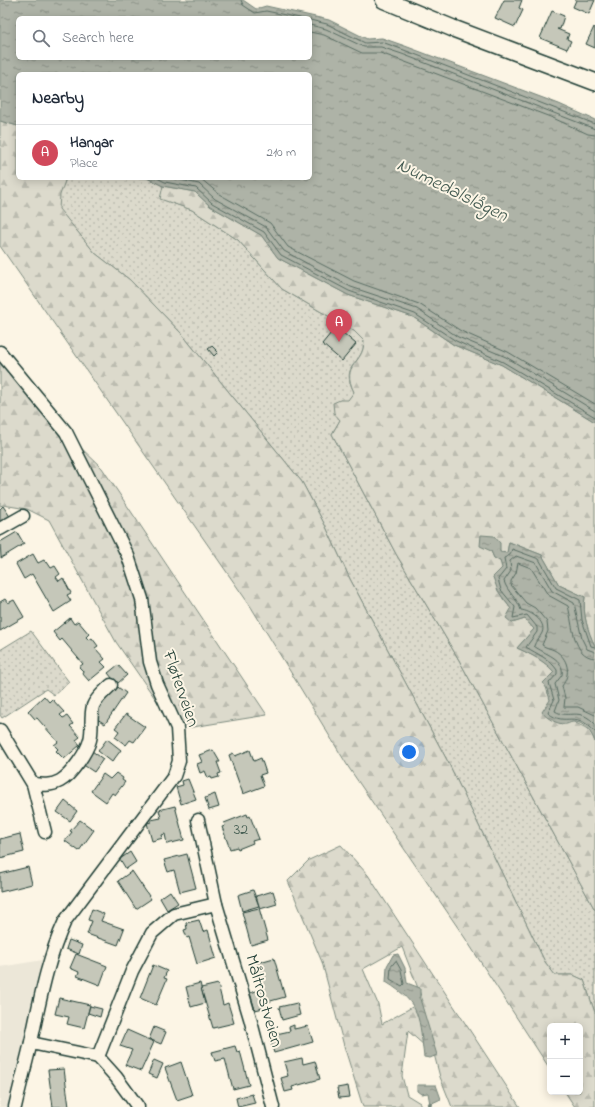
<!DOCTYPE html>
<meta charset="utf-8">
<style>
:root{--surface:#fff;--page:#f6f6f7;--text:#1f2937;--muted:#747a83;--line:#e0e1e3;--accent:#d1495b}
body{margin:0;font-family:"Indie Flower",sans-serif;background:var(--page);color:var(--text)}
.controls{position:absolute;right:12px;bottom:12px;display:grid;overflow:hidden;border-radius:6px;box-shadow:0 2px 10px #0003}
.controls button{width:36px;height:36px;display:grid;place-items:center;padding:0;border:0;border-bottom:1px solid var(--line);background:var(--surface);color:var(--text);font:20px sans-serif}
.you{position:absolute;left:409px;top:752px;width:14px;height:14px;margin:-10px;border:3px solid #fff;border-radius:50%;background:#1a73e8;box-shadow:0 0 0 6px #1a73e833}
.badge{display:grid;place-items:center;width:26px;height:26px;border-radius:50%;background:var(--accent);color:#fff;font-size:13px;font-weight:700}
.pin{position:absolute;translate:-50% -33px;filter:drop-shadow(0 1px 2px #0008)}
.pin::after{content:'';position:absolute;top:21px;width:14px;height:12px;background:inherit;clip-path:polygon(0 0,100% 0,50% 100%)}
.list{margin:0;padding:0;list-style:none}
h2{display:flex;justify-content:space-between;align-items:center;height:52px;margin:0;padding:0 16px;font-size:17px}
h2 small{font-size:13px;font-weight:400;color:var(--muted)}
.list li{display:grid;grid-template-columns:26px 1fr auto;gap:12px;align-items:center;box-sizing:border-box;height:56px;padding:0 16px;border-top:1px solid var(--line)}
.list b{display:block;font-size:15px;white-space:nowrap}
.list p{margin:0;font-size:13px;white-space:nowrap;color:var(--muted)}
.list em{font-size:13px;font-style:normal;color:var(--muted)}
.icon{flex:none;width:22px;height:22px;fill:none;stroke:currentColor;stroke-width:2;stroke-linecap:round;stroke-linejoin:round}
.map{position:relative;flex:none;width:595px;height:1107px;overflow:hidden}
.search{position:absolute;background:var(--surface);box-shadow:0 2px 10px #0003;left:16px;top:16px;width:296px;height:44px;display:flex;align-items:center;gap:10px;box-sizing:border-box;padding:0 14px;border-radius:6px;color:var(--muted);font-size:15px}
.panel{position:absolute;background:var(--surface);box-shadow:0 2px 10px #0003;left:16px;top:72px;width:296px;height:108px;border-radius:6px}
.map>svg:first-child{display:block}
.built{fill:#ece7d8}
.grass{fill:url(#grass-dots);stroke:#7e8c80}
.forest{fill:url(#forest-firs);stroke:#7e8c80;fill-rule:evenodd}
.water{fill:url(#water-ripples);stroke:#758479;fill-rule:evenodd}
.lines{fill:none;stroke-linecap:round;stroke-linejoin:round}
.shore{stroke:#586c62;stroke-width:1}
.stream{stroke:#758479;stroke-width:4}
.building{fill:#c5c7b9;stroke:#1f3d34}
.minor-casing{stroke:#1f3d34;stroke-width:15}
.secondary-casing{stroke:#1f3d34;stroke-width:19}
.minor{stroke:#fcf5e5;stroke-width:12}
.secondary{stroke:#fcf5e5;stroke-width:16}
.labels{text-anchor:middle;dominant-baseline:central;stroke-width:4;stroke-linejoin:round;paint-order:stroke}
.number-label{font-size:16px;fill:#486055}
.street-label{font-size:18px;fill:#1f3d34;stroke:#fcf5e5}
.water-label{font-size:19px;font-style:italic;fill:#435a51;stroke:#fcf5e5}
</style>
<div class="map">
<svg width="595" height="1107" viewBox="0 0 595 1107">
<defs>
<pattern id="grass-dots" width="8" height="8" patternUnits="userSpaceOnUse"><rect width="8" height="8" fill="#dcdacc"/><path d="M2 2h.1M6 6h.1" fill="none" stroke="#bcbcb0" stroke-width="1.8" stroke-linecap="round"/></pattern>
<pattern id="forest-firs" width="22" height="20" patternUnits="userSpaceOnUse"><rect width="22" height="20" fill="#dcdacc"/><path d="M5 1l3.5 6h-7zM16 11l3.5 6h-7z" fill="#bcbcb0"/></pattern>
<pattern id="water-ripples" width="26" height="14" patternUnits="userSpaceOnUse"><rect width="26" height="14" fill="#aeb3a7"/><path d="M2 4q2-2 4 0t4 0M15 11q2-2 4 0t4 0" fill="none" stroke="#8d9389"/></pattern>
</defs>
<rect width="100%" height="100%" fill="#fcf5e5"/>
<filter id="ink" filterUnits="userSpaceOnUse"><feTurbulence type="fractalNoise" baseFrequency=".025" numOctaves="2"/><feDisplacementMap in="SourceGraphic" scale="8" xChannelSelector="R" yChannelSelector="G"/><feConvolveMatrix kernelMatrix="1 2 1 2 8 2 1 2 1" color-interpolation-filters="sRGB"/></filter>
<g filter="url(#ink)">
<polygon class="built" points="43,960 8,1107 0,1107 0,967"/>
<g class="grass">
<path d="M0,163L18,178L63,186L66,178H147L163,186L161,199L192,210L238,240L282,289L354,331L364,341C364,365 339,363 354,392L348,401L340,400V420L332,434L396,554L459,660L595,910V1013L584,980L573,975H555L545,962L448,762L350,579L326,527L302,482L181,333L130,280L95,253L76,230Z"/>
<polygon points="31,631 69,682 54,695 46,689 2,718 0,715 0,650"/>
</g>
<g class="forest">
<polygon points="0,121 18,126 18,178 66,178 60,195 59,209 95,253 130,280 181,333 302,482 326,527 350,579 448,762 545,962 555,975 573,975 584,980 595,1013 595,1107 575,1107 565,1092 580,1092 580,1026 550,1026 550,1069 465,938 349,768 251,607 0,246"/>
<path d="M163,186L195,192L210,206L261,235L278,258L348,295L413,317L454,345L502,365L595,422V646C588,632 582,614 585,597L559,585L542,555L509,542L507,553L491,551L494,558L500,561L503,568L493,577L503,599L512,609V623L525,619L534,629L517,648C530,654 545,661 554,672C552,677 547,684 547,689C547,699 566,717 574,722C585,728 590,727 595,742V910L459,660L396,554L332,434L340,420L334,413L333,403L340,400H348L354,392C340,363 364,365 364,341L354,331L282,289L238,240L192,210L160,199Z"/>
<polygon points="0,357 53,421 102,468 267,715 174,730 161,707 116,642 49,520 27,509 3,505 0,506"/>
<path d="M341,845L368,875L520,1107H452L440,1077L434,1054L408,1031L402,1076L407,1095L420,1103V1107H363L344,1046L322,962L288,881L309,860ZM402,947L423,1001L382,1024L378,1004L363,969Z"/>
</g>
<g class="water">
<path d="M0,0H243L256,9L266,6L329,20L367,39L382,38L405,46L559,104L595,120V422L502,365L454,345L413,317L348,295L278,258L261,235L210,206L195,192L163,186L147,178H310V74H18V126L0,121ZM18,18H310V58H18Z"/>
<path d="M481,535L494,536L500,543V552L507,553L509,542L542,555L559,585L585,597C582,613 588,632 595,646V742C592,733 584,721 573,722C570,722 567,725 564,724C557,724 546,718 542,712L550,700L547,689L543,683L554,672C545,661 530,654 517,648L534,629L525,619L512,623L506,618L511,609L498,591L493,577L502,568L500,561L494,558L491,551L480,546Z"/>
<path d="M398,954L405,968L407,983L420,988V999L437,1055L430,1058L424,1057C419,1019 422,1004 386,982L387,966L393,955Z"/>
<polygon points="417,1085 436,1085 441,1099 430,1104 428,1093 421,1094 417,1091"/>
</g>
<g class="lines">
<g class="shore">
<polyline points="241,0 243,5 255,13 266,11 300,18"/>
<polyline points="310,20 327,24 365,43 382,42 404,50 595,124"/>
<polyline points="310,25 326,29 364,47 381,47 402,54 595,129"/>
<polyline points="310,32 324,35 362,53 380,53 400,60 553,118 588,134 595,135"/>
<polyline points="157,178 165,182 196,188 212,203 264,232 281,255 349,291 415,314 456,341 503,362 595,417"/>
<polyline points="171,178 199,184 215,199 266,227 284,251 351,287 417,309 458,337 506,357 595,411"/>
<polyline points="200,178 219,194 270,223 288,247 354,281 419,304 461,331 508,352 595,404"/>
<path d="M595,647L591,646L582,620L580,600L556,588L539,559L512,549L510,555L504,558L506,569L498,579L501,590L515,607L513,618L527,615L537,627V632L526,647C537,654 550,659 557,670V674L549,683L554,700L548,713C567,728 574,708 595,732"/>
<path d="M595,652L587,649L582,639L574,603L552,591L536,563L516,556L510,561L511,571L504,581C507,592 518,599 521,610C530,611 547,621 542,633C540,638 535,641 534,646C544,654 565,658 562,675L555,684L559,700L555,711C569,720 579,706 595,724"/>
<path d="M595,658C572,657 573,623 568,606L548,595L531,568L518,563L516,573L511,581V585L526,603L535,608L547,622L548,631L542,645C546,648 550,648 554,650C569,658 571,674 562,686L565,698L564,707H578L595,715"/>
<polygon points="396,961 401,970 404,984 402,986 390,979 391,967"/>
</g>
<polyline class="stream" points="429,1107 430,1104"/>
</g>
<g class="building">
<polygon points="504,0 522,0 519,8 523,10 515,27 495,18"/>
<polygon points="576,0 595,0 589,14 573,7"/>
<polygon points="552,11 564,16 560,29 557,29 569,34 567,39 571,41 567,49 540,38"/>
<polygon points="594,27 595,28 595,48 586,44"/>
<polygon points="336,327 356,344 342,361 322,344"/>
<polygon points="212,346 218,352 214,356 208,349"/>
<polygon points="3,506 11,518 0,525 0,509"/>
<polygon points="17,532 24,544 1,558 0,542"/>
<polygon points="33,554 38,563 44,560 46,563 47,562 51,568 55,566 60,574 56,577 59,581 63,578 71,593 67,595 71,601 54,612 32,574 24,579 16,564"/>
<polygon points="5,599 8,603 14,600 24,617 0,631 0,602"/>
<polygon points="70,618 74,624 78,621 89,634 86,637 89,640 92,638 98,646 95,648 105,659 101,662 106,667 89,681 82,673 83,671 79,667 83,664 62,639 60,641 53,632"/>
<polygon points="118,665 127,675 117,684 108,673"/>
<polygon points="115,685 126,693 105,724 94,717"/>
<polygon points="44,696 49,702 52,699 64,712 60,715 63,718 67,716 73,724 70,726 80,737 76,740 80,745 64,759 56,751 58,749 54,745 58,742 37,718 35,719 28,711"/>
<polygon points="126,714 145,727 134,742 130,740 126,745 115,737 119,731 115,728"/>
<polygon points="107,739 121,750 112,762 98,751"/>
<polygon points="213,750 220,762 217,762 221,773 218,774 219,777 212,779 211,777 208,778 205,771 200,773 197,764 202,762 199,755"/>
<polygon points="250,750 254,761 261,758 266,773 260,775 264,786 243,794 229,755 233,753 235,756"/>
<polygon points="92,751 103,759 94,772 82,764"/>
<polygon points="116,773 123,778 122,780 125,782 115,795 112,793 106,802 91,791 103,774 110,779"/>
<polygon points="188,779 196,799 181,804 176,787 183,785 182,781"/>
<polygon points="215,794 219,807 209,810 205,798"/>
<polygon points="65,801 77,811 70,821 57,812"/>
<polygon points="175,806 184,840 167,844 165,834 162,835 163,838 152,841 147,823 151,822 151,820 161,818 159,810"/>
<polygon points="247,814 248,817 250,816 259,839 252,841 253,843 238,849 237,847 230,849 222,827 225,826 224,823"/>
<polygon points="80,820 94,830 79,851 65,841 72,832 70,831"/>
<polygon points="20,834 24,852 0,858 0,839"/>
<polygon points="130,852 136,862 126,869 120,859"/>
<polygon points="187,854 196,888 180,892 174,870 168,872 164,860"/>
<polygon points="28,867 32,884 0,892 0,874"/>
<polygon points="132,871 151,899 136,909 118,881"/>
<polygon points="253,890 259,906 242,911 238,895"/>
<polygon points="170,891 178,903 167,910 160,898"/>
<polygon points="273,891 277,904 260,909 256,896"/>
<polygon points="259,908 268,940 251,945 242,912"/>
<polygon points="92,909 104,914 101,921 124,929 118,945 87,934 92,921 88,920"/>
<polygon points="199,920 203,932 208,930 216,958 197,964 189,937 187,938 184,930 187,929 186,923"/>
<polygon points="69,940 82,945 79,954 66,949"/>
<polygon points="76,954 107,966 100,985 77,976 79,972 70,968"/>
<polygon points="274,958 285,997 267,1002 256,963"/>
<polygon points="153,965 167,971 164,978 167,979 156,1005 140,998"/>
<polygon points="200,983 205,1003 191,1007 186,987"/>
<polygon points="218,984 223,1005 228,1003 234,1023 213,1028 201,988"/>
<polygon points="263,989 268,1007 255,1010 250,993"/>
<polygon points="59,998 90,1005 84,1028 67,1024 69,1017 55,1014"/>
<polygon points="297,1003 300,1015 282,1020 279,1007"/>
<polygon points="90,1006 102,1009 100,1017 88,1013"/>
<polygon points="294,1025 294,1029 308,1026 313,1042 274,1053 270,1040 277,1038 276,1034 290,1031 289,1027"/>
<polygon points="154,1027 166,1032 161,1044 149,1039"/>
<polygon points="127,1030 154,1042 141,1071 125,1065 132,1050 120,1046"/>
<polygon points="235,1046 237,1052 240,1051 249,1085 233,1089 225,1059 215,1061 212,1052"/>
<polygon points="302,1058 303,1064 315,1061 320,1079 292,1087 293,1090 285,1092 281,1078 288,1076 284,1062"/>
<polygon points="154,1060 163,1064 157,1078 148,1074"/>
<polygon points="181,1062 192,1095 177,1100 165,1068"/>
<polygon points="64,1069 69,1107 53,1107 48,1070"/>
<polygon points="348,1086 350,1097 339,1098 337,1088"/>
<polygon points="252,1094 255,1103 238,1107 236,1098"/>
</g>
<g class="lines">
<g class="minor-casing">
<g id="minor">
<path d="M0,352L66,432L128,556L142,599L150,662L157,684L177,728L179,761L174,776L65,921C47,960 40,1000 31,1042C26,1064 20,1085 15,1107"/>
<polyline points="0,529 23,516"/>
<polyline points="0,730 33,784 45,832"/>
<path d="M33,784C42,785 51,786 60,781C71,775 87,752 90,740C93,729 90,717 93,706C96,698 105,691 111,685"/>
<polyline points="198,820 216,904"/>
<polyline points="31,1043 98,1057 132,971 152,933 174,914 216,904 250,1018 273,1107"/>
<polyline points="98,1057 116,1077 138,1107"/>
</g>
</g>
<g class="secondary-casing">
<polyline id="secondary" points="384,0 452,28 595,82"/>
</g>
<use href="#minor" class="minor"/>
<use href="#secondary" class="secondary"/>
</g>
</g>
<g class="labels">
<g class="number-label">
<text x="241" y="830">32</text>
</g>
<g class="street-label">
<text transform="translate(180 689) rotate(71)">Fløterveien</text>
<text transform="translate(263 1001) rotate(74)">Måltrostveien</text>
</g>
<g class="water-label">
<text transform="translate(452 191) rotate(26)">Numedalslågen</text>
</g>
</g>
</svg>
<div class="controls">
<button>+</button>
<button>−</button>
</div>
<div class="you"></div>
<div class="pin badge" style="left:339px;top:342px">A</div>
<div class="search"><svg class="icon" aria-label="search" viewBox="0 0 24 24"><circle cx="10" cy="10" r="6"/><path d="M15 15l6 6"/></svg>Search here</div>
<section class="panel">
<h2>Nearby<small></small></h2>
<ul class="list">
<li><span class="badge">A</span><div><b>Hangar</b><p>Place</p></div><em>210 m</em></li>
</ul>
</section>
</div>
